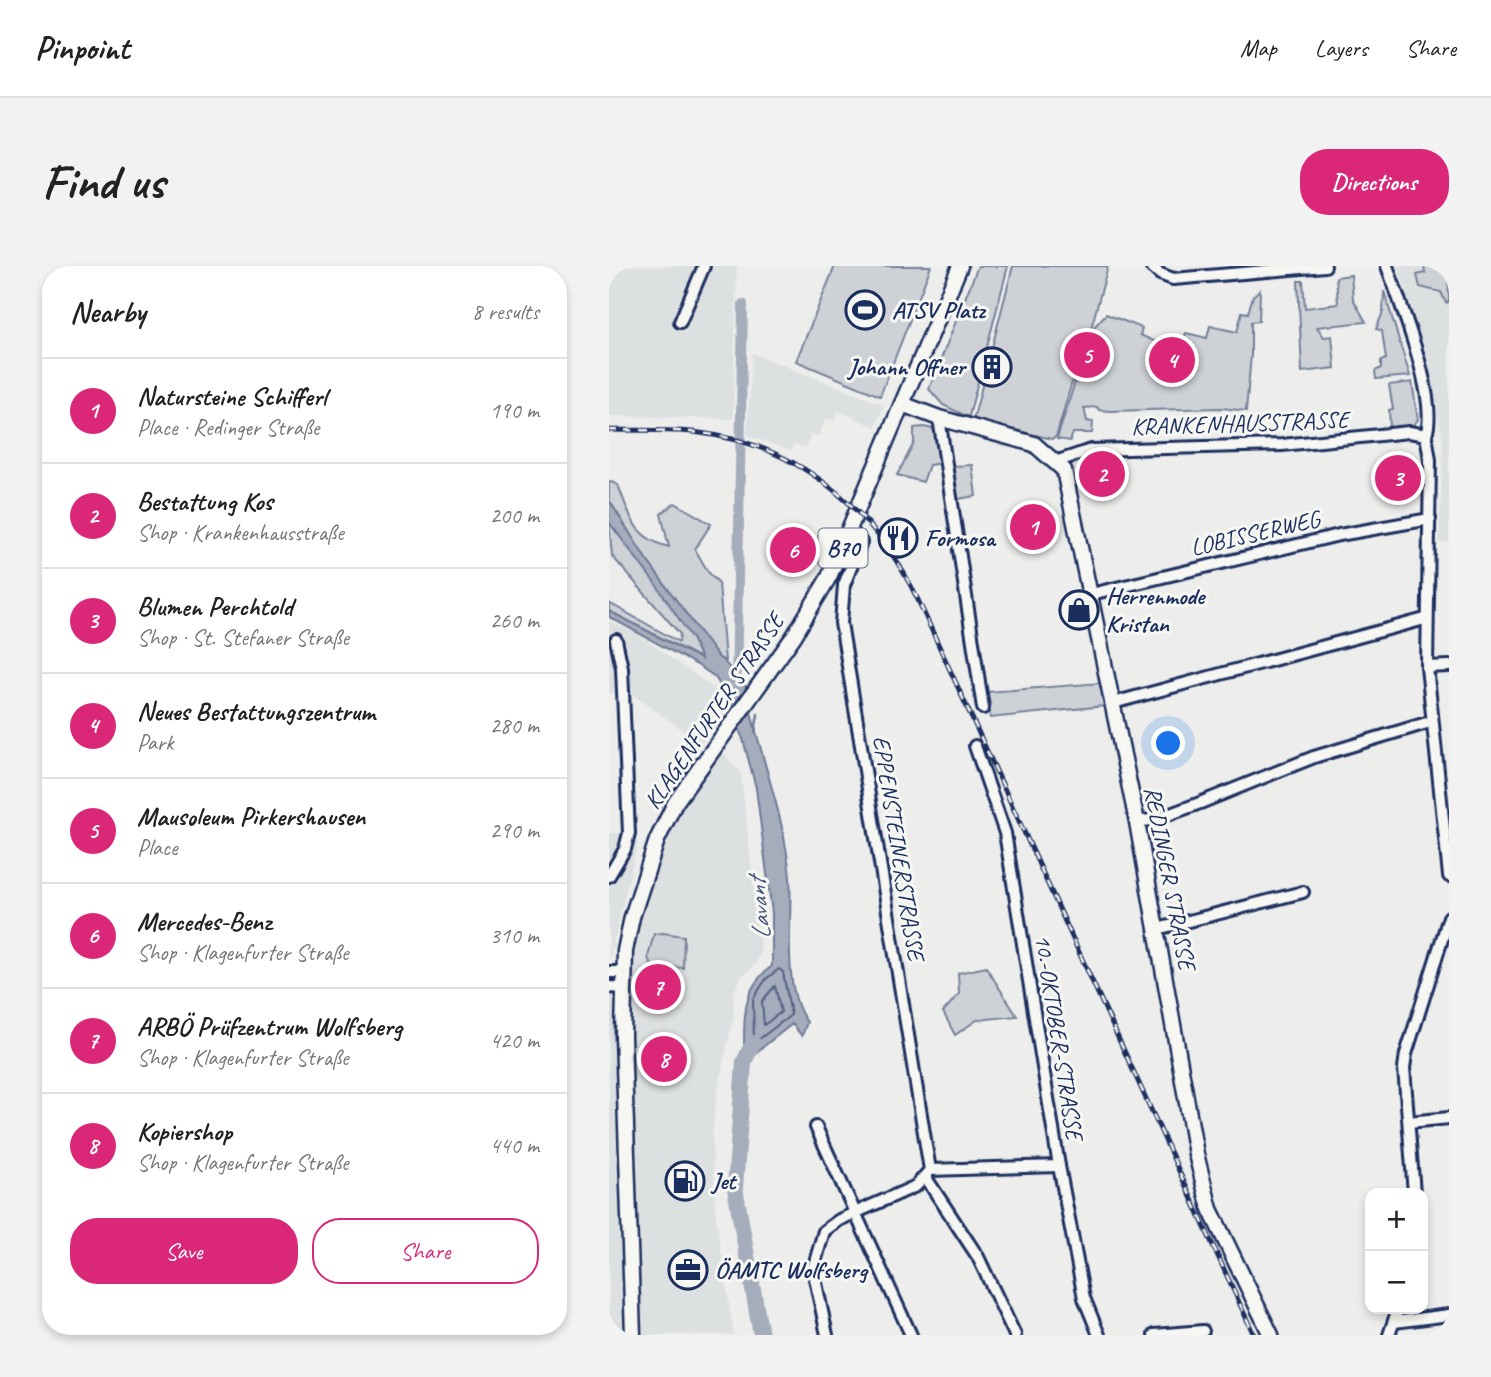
<!DOCTYPE html>
<meta charset="utf-8">
<style>
:root{--surface:#fff;--page:#f2f2f2;--text:#222;--muted:#767676;--line:#e0e0e0;--accent:#db2777}
body{margin:0;font-family:Caveat,sans-serif;background:var(--page);color:var(--text)}
.controls{position:absolute;right:21px;bottom:21px;display:grid;overflow:hidden;border-radius:14px;box-shadow:0 4px 10px #0003}
.controls button{width:63px;height:63px;display:grid;place-items:center;padding:0;border:0;border-bottom:2px solid var(--line);background:var(--surface);color:var(--text);font:35px sans-serif}
.you{position:absolute;left:560px;top:478px;width:24px;height:24px;margin:-18px;border:5px solid #fff;border-radius:50%;background:#1a73e8;box-shadow:0 0 0 10px #1a73e833}
.badge{display:grid;place-items:center;width:46px;height:46px;border-radius:50%;background:var(--accent);color:#fff;font-size:23px;font-weight:700}
.pin{position:absolute;translate:-50% -50%;border:4px solid #fff;box-shadow:0 2px 7px #0006}
.list{margin:0;padding:0;list-style:none}
h2{display:flex;justify-content:space-between;align-items:center;height:91px;margin:0;padding:0 28px;font-size:30px}
h2 small{font-size:23px;font-weight:400;color:var(--muted)}
.list li{display:grid;grid-template-columns:46px 1fr auto;gap:21px;align-items:center;box-sizing:border-box;height:105px;padding:0 28px;border-top:2px solid var(--line)}
.list b{display:block;font-size:26px;white-space:nowrap}
.list p{margin:0;font-size:23px;white-space:nowrap;color:var(--muted)}
.list em{font-size:23px;font-style:normal;color:var(--muted)}
.actions{display:flex;gap:14px;padding:21px 28px}
.actions a{flex:1;padding:16px 0;border:2px solid var(--accent);border-radius:28px;text-align:center;font-size:24px;color:var(--accent)}
.actions .main{background:var(--accent);color:#fff}
.map{position:relative;flex:none;width:840px;height:1069px;overflow:hidden;border-radius:28px}
header{display:flex;align-items:center;gap:42px;box-sizing:border-box;height:98px;padding:0 35px;background:var(--surface);border-bottom:2px solid var(--line)}
header strong{font-size:33px}
nav{display:flex;gap:38px;margin-inline-start:auto;font-size:24px}
.intro{display:flex;align-items:center;justify-content:space-between;box-sizing:border-box;height:168px;padding:0 42px}
h1{margin:0;font-size:49px}
.button{padding:18px 32px;border-radius:28px;background:var(--accent);color:#fff;font-size:24px;font-weight:700}
main{display:flex;gap:42px;padding:0 42px}
aside{flex:1;background:var(--surface);border-radius:28px;box-shadow:0 4px 10px #0003}
.map>svg:first-child{display:block}
.built{fill:#dde0e1}
.green{fill:#ced2d7;stroke:#74809a;stroke-width:2}
.water{fill:#a5acbc;stroke:#6e7a96;stroke-width:2}
.lines{fill:none;stroke-linecap:round;stroke-linejoin:round}
.shore{stroke:#526184;stroke-width:2}
.stream{stroke:#6e7a96;stroke-width:2.5}
.canal{stroke:#a5acbc;stroke-width:10}
.river{stroke:#a5acbc;stroke-width:16}
.minor-casing{stroke:#1b2f5e;stroke-width:16}
.major-casing{stroke:#1b2f5e;stroke-width:19}
.minor{stroke:#f6f6f2;stroke-width:10}
.major{stroke:#f6f6f2;stroke-width:14}
.rail-casing{stroke:#1b2f5e;stroke-width:5}
.rail{stroke:#f6f6f2;stroke-width:2.5;stroke-dasharray:8;stroke-linecap:butt}
.labels{text-anchor:middle;dominant-baseline:central;stroke-width:6;stroke-linejoin:round;paint-order:stroke}
.shield{fill:#f6f6f2;stroke:#5d6b8a;stroke-width:2}
.shield-label{font-size:23px;font-weight:bold;fill:#1b2f5e}
.poi-label{font-size:24px;font-weight:bold;fill:#1b2f5e;stroke:#f6f6f2;text-anchor:start}
.street-label{font-size:24px;fill:#1b2f5e;stroke:#f6f6f2}
.water-label{font-size:26px;font-style:italic;fill:#44547a;stroke:#f6f6f2}
</style>
<header>
<strong>Pinpoint</strong>
<nav><a>Map</a><a>Layers</a><a>Share</a></nav>
</header>
<div class="intro"><h1>Find us</h1><a class="button">Directions</a></div>
<main>
<aside>
<h2>Nearby<small>8 results</small></h2>
<ul class="list">
<li><span class="badge">1</span><div><b>Natursteine Schifferl</b><p>Place · Redinger Straße</p></div><em>190 m</em></li>
<li><span class="badge">2</span><div><b>Bestattung Kos</b><p>Shop · Krankenhausstraße</p></div><em>200 m</em></li>
<li><span class="badge">3</span><div><b>Blumen Perchtold</b><p>Shop · St. Stefaner Straße</p></div><em>260 m</em></li>
<li><span class="badge">4</span><div><b>Neues Bestattungszentrum</b><p>Park</p></div><em>280 m</em></li>
<li><span class="badge">5</span><div><b>Mausoleum Pirkershausen</b><p>Place</p></div><em>290 m</em></li>
<li><span class="badge">6</span><div><b>Mercedes-Benz</b><p>Shop · Klagenfurter Straße</p></div><em>310 m</em></li>
<li><span class="badge">7</span><div><b>ARBÖ Prüfzentrum Wolfsberg</b><p>Shop · Klagenfurter Straße</p></div><em>420 m</em></li>
<li><span class="badge">8</span><div><b>Kopiershop</b><p>Shop · Klagenfurter Straße</p></div><em>440 m</em></li>
</ul>
<div class="actions"><a class="main">Save</a><a>Share</a></div>
</aside>
<div class="map">
<svg width="840" height="1069" viewBox="0 0 840 1069">
<rect width="100%" height="100%" fill="#edeeec"/>
<filter id="ink" filterUnits="userSpaceOnUse"><feTurbulence type="fractalNoise" baseFrequency=".0143" numOctaves="2"/><feDisplacementMap in="SourceGraphic" scale="14" xChannelSelector="R" yChannelSelector="G"/><feConvolveMatrix kernelMatrix="1 2 1 2 8 2 1 2 1" color-interpolation-filters="sRGB"/></filter>
<g filter="url(#ink)">
<g class="built">
<polygon points="0,0 128,0 124,153 0,150"/>
<polygon points="789,0 840,0 840,276 830,277 834,176 823,114"/>
<polygon points="143,87 275,139 266,161 229,145 225,155 217,152 210,170 201,168 197,182 185,178 182,185 138,169"/>
<polygon points="0,355 27,367 123,435 92,477 23,428 0,427"/>
<polygon points="109,485 113,485 132,507 152,685 147,698 132,711 124,728 125,749 108,825 103,874 107,952 125,1069 0,1069 0,702 23,702 33,637 47,592 69,550"/>
<polygon points="0,567 17,568 29,577 0,694"/>
</g>
<g class="green">
<polygon points="226,0 322,0 271,130 187,95"/>
<polygon points="369,0 399,0 360,150 357,150 334,139 320,123"/>
<polygon points="404,0 499,0 480,70 486,72 483,69 485,61 497,48 533,62 531,69 554,79 572,81 577,67 598,72 601,60 628,66 633,46 639,47 644,30 651,24 650,55 642,56 642,89 637,145 613,142 501,145 490,144 488,141 475,142 478,155 484,156 483,167 464,167 461,175 448,173 467,113 463,116 447,171 443,173 369,156 365,151"/>
<polygon points="815,0 839,0 840,36 837,37 832,26 811,21 808,9 816,7"/>
<polygon points="742,9 744,33 757,56 708,61 715,71 723,70 726,102 693,106 689,15 694,15 696,42 729,38 727,11"/>
<polygon points="775,25 801,110 767,113 766,105 772,102 772,95 777,93 773,65 767,63 774,46"/>
<polygon points="803,116 809,154 804,159 781,163 780,144 784,143 780,119"/>
<polygon points="315,161 329,164 334,197 320,199 314,216 288,209 305,177 305,162"/>
<polygon points="363,199 367,230 349,233 344,200"/>
<path d="M0,215L9,219C22,251 24,272 60,281L52,248L66,237L102,258L86,283L99,306L110,317L116,395L109,391L37,293L0,234Z"/>
<path d="M0,256C32,300 71,343 93,393L0,345V337L70,376L71,368L3,290Z"/>
<polygon points="492,417 495,440 381,452 378,426"/>
<polygon points="54,667 75,670 74,702 42,699 39,691 45,668"/>
<polygon points="377,701 408,750 368,754 346,769 334,746 350,728 349,707"/>
</g>
<path class="water" d="M0,234L37,293L109,391C121,398 125,411 136,419C148,483 175,545 181,611C184,654 172,722 198,756L193,770L183,758L135,796C136,758 129,725 163,700V647L147,522L134,473L112,421L106,411L90,400L0,351V345L92,393L84,374L48,320L0,256Z"/>
<g class="lines">
<g class="shore">
<polygon points="170,703 174,706 182,749 145,777 144,733 157,713"/>
<polygon points="166,720 172,746 155,759 153,735"/>
</g>
<polyline class="stream" points="146,466 149,448"/>
<polyline class="canal" points="127,423 134,38"/>
<polyline class="river" points="144,777 135,796 126,922 152,1069"/>
<g class="minor-casing">
<g id="minor">
<polyline points="542,0 551,8 564,13 716,0"/>
<path d="M778,0C791,37 830,133 817,169"/>
<polyline points="71,56 95,0"/>
<polyline points="330,152 374,442"/>
<polyline points="817,169 821,194 818,401 840,610"/>
<polyline points="449,195 482,184 673,179 800,166 817,169"/>
<polyline points="482,328 730,269 821,253"/>
<polyline points="818,401 840,400"/>
<polyline points="504,437 816,353"/>
<polyline points="366,480 396,567 450,900 475,1032 490,1069"/>
<polyline points="528,556 548,553 591,537 705,491 821,456"/>
<polyline points="0,610 16,583 20,567 13,402 7,374"/>
<polyline points="548,663 694,626"/>
<polyline points="0,706 15,706"/>
<polyline points="0,721 15,722"/>
<polyline points="800,856 840,852"/>
<polyline points="207,861 302,1069"/>
<polyline points="321,904 450,900"/>
<polyline points="317,912 369,991 406,1069"/>
<polyline points="805,927 795,802 797,788 840,651"/>
<polyline points="785,1056 840,1049"/>
<polyline points="218,1069 204,1003 215,965 230,954 307,920 321,904 232,357 235,319 252,276 242,264"/>
<polyline points="545,1069 594,1065"/>
<polyline points="780,1069 789,1043"/>
</g>
</g>
<g class="major-casing">
<g id="major">
<polyline points="293,138 330,152 425,178 455,204 528,556 587,888 601,943 662,1069"/>
<polyline points="24,1069 14,770 16,685 23,651 48,574 66,537 185,370 220,311 351,0"/>
</g>
</g>
<use href="#minor" class="minor"/>
<use href="#major" class="major"/>
<g class="rail-casing">
<path id="rail" d="M0,164C30,165 61,163 91,167C191,179 267,245 309,334L645,1069"/>
</g>
<use href="#rail" class="rail"/>
</g>
</g>
<defs>
<g id="stadium-ring" transform="scale(2.0125)"><circle r="9.5" fill="#f6f6f2" stroke="#1b2f5e" stroke-width="1.5"/><path d="M0-5a6.5 5 0 1 0 0 10a6.5 5 0 1 0 0-10ZM-3.5-1.8h7v3.6h-7Z" fill="#1b2f5e"/></g>
<g id="building-ring" transform="scale(2.0125)"><circle r="9.5" fill="#f6f6f2" stroke="#1b2f5e" stroke-width="1.5"/><path d="M-4-6H4V6H1V3H-1V6H-4ZM-2.5-4.3h1.7v1.8h-1.7ZM.8-4.3h1.7v1.8H.8ZM-2.5-1h1.7V.8h-1.7ZM.8-1h1.7V.8H.8Z" fill="#1b2f5e"/></g>
<g id="restaurant-ring" transform="scale(2.0125)"><circle r="9.5" fill="#f6f6f2" stroke="#1b2f5e" stroke-width="1.5"/><path d="M-5-6h1v4h1v-4h1v4h1v-4h1v5L-1.5 .5V6h-2V.5L-5-1ZM5-6V6H3V1.5H1.5Q1.5-4 5-6Z" fill="#1b2f5e"/></g>
<g id="shop-ring" transform="scale(2.0125)"><circle r="9.5" fill="#f6f6f2" stroke="#1b2f5e" stroke-width="1.5"/><path d="M-5-2.5h2.3a2.7 3.5 0 0 1 5.4 0H5L5.5 6h-11ZM-1.5-2.5h3a1.5 2.3 0 0 0-3 0Z" fill="#1b2f5e"/></g>
<g id="fuel-ring" transform="scale(2.0125)"><circle r="9.5" fill="#f6f6f2" stroke="#1b2f5e" stroke-width="1.5"/><path d="M-5.5-6h7V0h2V4h1.3V-2.5L3-4.5l.8-.8L6-3V5H2.5V1h-1V6h-7ZM-4.2-4.7v3.2H.2V-4.7Z" fill="#1b2f5e"/></g>
<g id="office-ring" transform="scale(2.0125)"><circle r="9.5" fill="#f6f6f2" stroke="#1b2f5e" stroke-width="1.5"/><path d="M-6-3h4V-5.5h4V-3h4V5H-6ZM-1-4.5V-3h2v-1.5ZM-6 0V1H6V0Z" fill="#1b2f5e"/></g>
</defs>
<g fill-rule="evenodd">
<use href="#stadium-ring" x="256" y="44"/>
<use href="#building-ring" x="383" y="101"/>
<use href="#restaurant-ring" x="289" y="272"/>
<use href="#shop-ring" x="470" y="344"/>
<use href="#fuel-ring" x="76" y="915"/>
<use href="#office-ring" x="79" y="1004"/>
</g>
<g class="labels">
<rect class="shield" x="209.5" y="262.5" width="49" height="39" rx="5"/>
<g class="shield-label">
<text x="234" y="282">B70</text>
</g>
<g class="poi-label">
<text x="283" y="44">ATSV Platz</text>
<text x="356" y="101" text-anchor="end">Johann Offner</text>
<text x="316" y="272">Formosa</text>
<text x="497" y="330">Herrenmode<tspan x="497" dy="28">Kristan</tspan></text>
<text x="103" y="915">Jet</text>
<text x="106" y="1004">ÖAMTC Wolfsberg</text>
</g>
<g class="street-label">
<text transform="translate(631 157) rotate(-2)">KRANKENHAUSSTRASSE</text>
<text transform="translate(646 267) rotate(-13)">LOBISSERWEG</text>
<text transform="translate(105 445) rotate(-56)">KLAGENFURTER STRASSE</text>
<text transform="translate(290 582) rotate(81)">EPPENSTEINERSTRASSE</text>
<text transform="translate(561 612) rotate(79)">REDINGER STRASSE</text>
<text transform="translate(450 771) rotate(81)">10.-OKTOBER-STRASSE</text>
</g>
<g class="water-label">
<text transform="translate(150 643) rotate(-95)">Lavant</text>
</g>
</g>
</svg>
<div class="controls">
<button>+</button>
<button>−</button>
</div>
<div class="you"></div>
<div class="pin badge" style="left:424px;top:261px">1</div>
<div class="pin badge" style="left:493px;top:208px">2</div>
<div class="pin badge" style="left:789px;top:212px">3</div>
<div class="pin badge" style="left:563px;top:94px">4</div>
<div class="pin badge" style="left:478px;top:89px">5</div>
<div class="pin badge" style="left:184px;top:284px">6</div>
<div class="pin badge" style="left:49px;top:721px">7</div>
<div class="pin badge" style="left:55px;top:793px">8</div>
</div>
</main>
